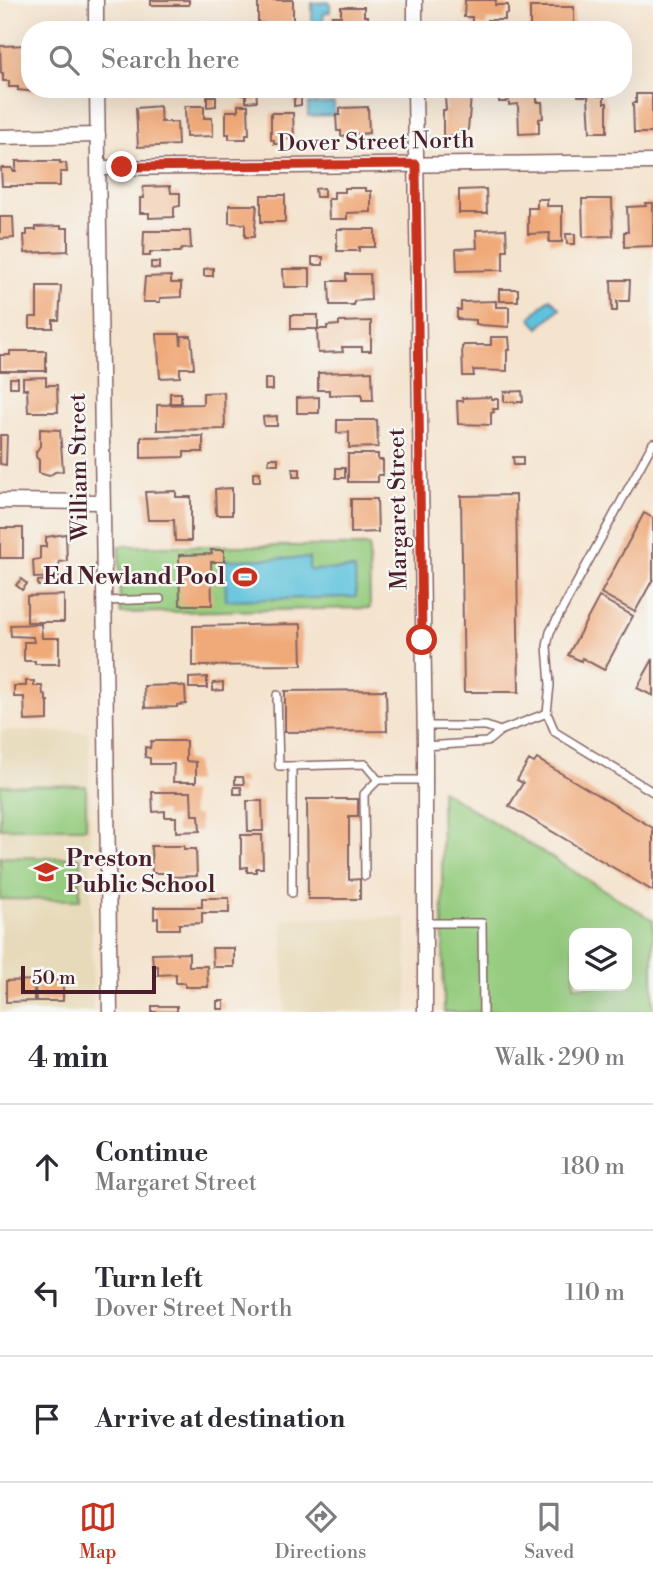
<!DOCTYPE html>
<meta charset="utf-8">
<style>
:root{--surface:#fff;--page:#f2f2f3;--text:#2b2b33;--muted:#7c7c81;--line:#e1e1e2;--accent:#c8321e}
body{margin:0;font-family:"Libre Bodoni",serif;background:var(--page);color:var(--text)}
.controls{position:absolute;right:21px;bottom:21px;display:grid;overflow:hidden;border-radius:14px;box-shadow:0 7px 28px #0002}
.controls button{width:63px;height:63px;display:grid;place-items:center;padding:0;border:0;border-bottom:2px solid var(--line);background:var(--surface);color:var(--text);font:35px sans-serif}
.scale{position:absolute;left:21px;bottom:18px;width:135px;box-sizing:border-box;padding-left:7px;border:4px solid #4a1f2b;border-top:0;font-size:19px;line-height:24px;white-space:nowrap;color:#4a1f2b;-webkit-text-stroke:5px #f6f6f2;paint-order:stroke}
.stop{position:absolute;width:21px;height:21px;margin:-16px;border:5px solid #c8321e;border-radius:50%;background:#fff}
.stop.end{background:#c8321e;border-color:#fff;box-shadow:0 2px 7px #0008}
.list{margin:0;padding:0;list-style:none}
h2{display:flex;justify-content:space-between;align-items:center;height:91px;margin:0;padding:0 28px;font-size:30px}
h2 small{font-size:23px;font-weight:400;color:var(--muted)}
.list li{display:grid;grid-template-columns:46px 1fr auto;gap:21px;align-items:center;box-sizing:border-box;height:126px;padding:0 28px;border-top:2px solid var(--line)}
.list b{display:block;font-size:26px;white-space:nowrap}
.list p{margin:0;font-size:23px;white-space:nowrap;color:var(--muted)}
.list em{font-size:23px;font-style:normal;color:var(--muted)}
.icon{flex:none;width:38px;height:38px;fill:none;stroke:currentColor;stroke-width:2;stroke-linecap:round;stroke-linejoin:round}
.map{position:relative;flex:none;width:653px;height:1012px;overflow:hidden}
.search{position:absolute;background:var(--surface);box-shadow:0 7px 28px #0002;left:21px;right:21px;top:21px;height:77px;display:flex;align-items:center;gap:18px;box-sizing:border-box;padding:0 24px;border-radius:28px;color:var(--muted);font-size:26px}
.sheet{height:469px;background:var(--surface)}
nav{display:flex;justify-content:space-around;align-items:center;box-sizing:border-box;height:98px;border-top:2px solid var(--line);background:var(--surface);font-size:19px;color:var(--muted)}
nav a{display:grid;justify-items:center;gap:4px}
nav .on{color:var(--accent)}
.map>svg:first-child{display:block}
.built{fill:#e7daba}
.green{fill:#95cc7f;stroke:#707655;stroke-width:2;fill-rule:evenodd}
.water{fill:#5ec2dc;stroke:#547084;stroke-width:2}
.building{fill:#f0aa7a}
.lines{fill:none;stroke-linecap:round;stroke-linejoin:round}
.lane-casing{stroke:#866464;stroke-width:10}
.street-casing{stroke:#866464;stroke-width:17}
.lane{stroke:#fff;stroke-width:7}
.street{stroke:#fff;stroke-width:14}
.route{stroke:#c8321e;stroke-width:9}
.labels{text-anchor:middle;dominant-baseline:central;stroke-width:5;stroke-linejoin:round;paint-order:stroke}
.street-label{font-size:23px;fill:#4a1f2b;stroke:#f6f6f2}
.poi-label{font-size:23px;font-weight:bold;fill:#4a1f2b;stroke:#f6f6f2;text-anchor:end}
</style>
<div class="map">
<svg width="653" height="1012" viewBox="0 0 653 1012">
<rect width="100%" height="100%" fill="#f6f6f2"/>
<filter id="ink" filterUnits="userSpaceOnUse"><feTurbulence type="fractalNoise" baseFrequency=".0143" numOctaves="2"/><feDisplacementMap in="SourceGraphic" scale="14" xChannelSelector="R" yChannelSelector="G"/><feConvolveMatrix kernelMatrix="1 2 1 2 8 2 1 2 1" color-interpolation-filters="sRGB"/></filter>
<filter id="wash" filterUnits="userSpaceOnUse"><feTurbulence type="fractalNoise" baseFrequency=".00686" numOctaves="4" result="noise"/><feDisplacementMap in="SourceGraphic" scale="28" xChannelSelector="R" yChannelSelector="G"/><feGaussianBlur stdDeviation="1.57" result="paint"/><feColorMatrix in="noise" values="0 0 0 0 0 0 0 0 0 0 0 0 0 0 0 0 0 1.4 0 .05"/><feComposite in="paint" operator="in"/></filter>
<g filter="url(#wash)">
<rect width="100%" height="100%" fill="#f4e3cd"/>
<g class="built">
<polygon points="0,731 89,732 93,1012 0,1012"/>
<polygon points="406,917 407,1012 285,1012 282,919"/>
</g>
<g class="green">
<polygon points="119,546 369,546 370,608 120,613"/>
<polygon points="0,785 86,786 86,828 0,828"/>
<path d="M441,790L653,920V1012H444ZM574,933H627V986H574Z"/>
<polygon points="0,857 80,858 80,900 0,899"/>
</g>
<g class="water">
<polygon points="330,2 330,12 325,13 323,17 327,30 312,30 312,3"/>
<polygon points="334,103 334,115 308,116 308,104"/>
<polygon points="550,298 560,308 539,328 530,318"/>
<polygon points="309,558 309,570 355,569 356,597 226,600 225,560"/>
</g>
<g id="blocks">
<g class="building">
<rect x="151" y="0" width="38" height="5"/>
<rect x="258" y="0" width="35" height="23"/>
<polygon points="465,0 496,0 495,5 508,5 508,14 505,14 505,20 487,20 486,26 472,26 472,17 464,17"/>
<polygon points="341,7 364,7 364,16 368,16 368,30 332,30 332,16 341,16"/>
<rect x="530" y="7" width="44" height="23"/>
<polygon points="30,45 30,89 36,89 37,92 18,90 18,87 9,87 9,81 3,81 3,73 1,73 0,46"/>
<polygon points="240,89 256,89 257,101 246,102 246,95 240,95"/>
<polygon points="450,89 466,89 466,96 471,96 468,130 459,131 458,135 443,136 443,110 446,110 445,97 450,97"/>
<polygon points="508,89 537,89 537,102 542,102 543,118 539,119 539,133 519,134 518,104 509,105"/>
<polygon points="578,89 598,89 598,96 604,96 604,103 607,103 607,132 590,132 588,96 578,96"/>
<polygon points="636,94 652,94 652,133 634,133 633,103 636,103"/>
<rect x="499" y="95" width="7" height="7"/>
<polygon points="207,96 216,96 216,106 207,107"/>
<polygon points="301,97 301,105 294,106 294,98"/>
<polygon points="238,105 248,105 249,134 246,134 246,139 229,139 229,134 226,134 226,111 238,111"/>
<polygon points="160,106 161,122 177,122 178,145 138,147 136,108"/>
<polygon points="185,106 204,106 204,118 212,118 213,136 186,137"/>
<polygon points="368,107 369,133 341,136 341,131 337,131 336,115 340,115 340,108"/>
<polygon points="271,113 293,113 294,139 284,139 284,144 274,144 274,140 271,140"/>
<polygon points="16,161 60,161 60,163 66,163 67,172 60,172 60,186 2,186 1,168 12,168 13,171 16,171"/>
<polygon points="170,186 171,193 180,193 180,206 174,207 174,217 149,218 149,213 140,213 140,198 144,198 143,187"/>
<polygon points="324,188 324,197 316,197 315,189"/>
<polygon points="345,188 365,188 365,191 371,191 371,212 347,213 347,219 329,219 328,199 334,199 334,192 345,192"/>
<polygon points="486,189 487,213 459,213 459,190"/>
<rect x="261" y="195" width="24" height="27"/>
<polygon points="537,199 547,199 547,206 562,206 562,242 549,242 550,233 528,234 528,208 537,208"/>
<polygon points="582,199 612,199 613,236 583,237"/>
<polygon points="645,203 653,203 653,246 624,247 624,232 628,232 627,207 646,206"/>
<polygon points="229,205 257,205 254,237 245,237 245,224 229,223"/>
<polygon points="0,217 13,217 14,238 0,239"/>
<polygon points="61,226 61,228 68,228 68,251 25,253 24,235 27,235 27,230 36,230 36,227"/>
<polygon points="337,229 375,229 375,247 359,247 359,251 337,251"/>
<polygon points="506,229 507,250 503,250 503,270 457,271 456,249 477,248 476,230"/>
<polygon points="144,231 190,231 191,248 182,249 180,252 150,252 150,256 143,256"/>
<polygon points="566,234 575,234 575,244 567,244"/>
<rect x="312" y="257" width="11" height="8"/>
<polygon points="151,262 159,262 159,269 151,268"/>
<polygon points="213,268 213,276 204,276 204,269"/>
<polygon points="283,269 310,269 310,287 284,287"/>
<polygon points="346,274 370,274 371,300 354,301 354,305 330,305 329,281 346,281"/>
<polygon points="171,276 171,283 181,283 181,297 160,298 160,302 143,302 145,277"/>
<polygon points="611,280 630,280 629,301 617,301 617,311 612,311"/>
<polygon points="37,286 61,286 59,320 53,320 53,328 30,328 30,317 37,317"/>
<rect x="499" y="289" width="19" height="12"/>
<polygon points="496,301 496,307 509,307 509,327 481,325 476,324 476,320 457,319 457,310 461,310 461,302"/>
<rect x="291" y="315" width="27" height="14"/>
<polygon points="371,321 371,351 362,351 362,347 342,347 343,352 318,353 317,329 327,329 327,326 339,325 339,322"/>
<polygon points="157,334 180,334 181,345 182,336 191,336 194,368 180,368 180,377 160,378"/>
<polygon points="491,337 509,337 510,350 507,350 507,371 473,370 474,376 463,376 462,347 464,345 491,345"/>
<polygon points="10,351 46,351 46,371 0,371 0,355 10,355"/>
<polygon points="372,371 373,400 362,400 362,394 329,395 329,390 318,390 318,373"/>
<polygon points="46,377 46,385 57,385 58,412 28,412 27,389 23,389 23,378"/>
<rect x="10" y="378" width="8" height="9"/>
<rect x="265" y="379" width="8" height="11"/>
<polygon points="522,391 523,402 504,402 504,392"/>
<polygon points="224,392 225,429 157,430 157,405 203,404 203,393"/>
<rect x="170" y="393" width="11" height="10"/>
<polygon points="319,397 319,413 297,413 297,398"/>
<polygon points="491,397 491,399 498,399 498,409 493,409 494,412 491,413 491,425 458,424 457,401 463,401 462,398"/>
<polygon points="277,416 277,426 264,426 263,417"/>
<polygon points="337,420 377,420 378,447 349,448 349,432 337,433"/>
<polygon points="40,429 60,430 63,471 55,472 49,476 39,473 39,460 36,457 36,452 40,446"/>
<polygon points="0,435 7,435 6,465 0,464"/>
<polygon points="203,436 203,452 184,452 184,457 141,458 141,437"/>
<polygon points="348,454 378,454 378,460 383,460 383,475 378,475 378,482 348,482"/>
<polygon points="513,457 523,457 523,465 514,465"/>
<rect x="269" y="458" width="9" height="6"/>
<rect x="336" y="468" width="9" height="10"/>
<rect x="293" y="469" width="7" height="8"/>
<rect x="253" y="472" width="7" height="9"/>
<polygon points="232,488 232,515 216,515 215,489"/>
<polygon points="176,491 176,497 191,497 191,541 175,541 174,520 148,520 145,492"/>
<polygon points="516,495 519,692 464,692 461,496"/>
<polygon points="351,499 377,499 378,532 351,533"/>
<polygon points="644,513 653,518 653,579 635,612 601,593"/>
<rect x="0" y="528" width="23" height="30"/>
<polygon points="66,534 67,561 59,562 60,577 34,578 33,560 40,559 40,547 46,547 46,537"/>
<polygon points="211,550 224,550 224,562 211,562 212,605 180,605 179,555 212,554"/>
<polygon points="21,579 27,584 22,590 16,585"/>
<polygon points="50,580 51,585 38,586 38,581"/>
<polygon points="64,595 64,622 27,622 27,596"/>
<polygon points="599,597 633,616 604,670 582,658 581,661 568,655"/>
<polygon points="41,624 42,638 59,638 59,664 35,664 35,661 24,661 24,642 34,642 33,637 11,636 10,625"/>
<polygon points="301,624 302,665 193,666 193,626"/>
<polygon points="653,659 653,696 637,688"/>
<polygon points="207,677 207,688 189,688 189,678"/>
<polygon points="26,681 34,681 34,686 42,686 43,694 46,695 46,701 48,701 48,720 25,721 24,697 14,697 14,686 26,686"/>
<polygon points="223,682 223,690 213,691 213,683"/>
<polygon points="176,685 185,687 186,704 177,705 177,707 145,708 144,686"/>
<polygon points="386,690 387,731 285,732 285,691"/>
<polygon points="151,741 186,741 186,761 196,762 196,782 173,782 174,764 150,764 150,758 145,757 145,747 150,748"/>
<polygon points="537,759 653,828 653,891 509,806 523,783 517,780 529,760 534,763"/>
<polygon points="235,777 243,777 244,784 235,784"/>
<polygon points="234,787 241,787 242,794 234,794"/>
<polygon points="152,792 191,792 192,815 199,815 200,831 176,832 176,817 165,817 165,811 153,812"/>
<polygon points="307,799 358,799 358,816 349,816 349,880 360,879 360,899 308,899"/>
<polygon points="247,801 262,801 263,831 248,831"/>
<polygon points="241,835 262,835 263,868 256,868 256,872 247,872 247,867 241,868"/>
<polygon points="151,846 184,846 184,849 196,849 197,876 168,877 168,873 152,873"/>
<polygon points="202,898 229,898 229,913 202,913 202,923 179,924 179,929 158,929 158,918 154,919 154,907 202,907"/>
<polygon points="212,948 234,948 234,967 213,967"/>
<polygon points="189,953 189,966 207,966 208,987 185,987 185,983 176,983 176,974 158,975 158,966 153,966 152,954"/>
<polygon points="34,980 34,1001 6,1002 6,981"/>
<polygon points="63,980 63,1001 36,1001 35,981"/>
<rect x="217" y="1001" width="7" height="8"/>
<rect x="152" y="1006" width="25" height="6"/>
</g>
</g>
</g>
<g filter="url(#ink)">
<use href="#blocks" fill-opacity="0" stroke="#866464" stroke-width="2"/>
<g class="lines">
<g class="lane-casing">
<g id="lane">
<polyline points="653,443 550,632 547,646 550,685 547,713 555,732 653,792"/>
<polyline points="104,601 160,599"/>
<polyline points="277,695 279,766 292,766"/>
<polyline points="425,726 486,726 500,731"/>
<polyline points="425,746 487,742 500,731 547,713"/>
<polyline points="365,876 364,794 378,780"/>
<polyline points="292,893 292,766 365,764 378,780 424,780"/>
<polyline points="425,923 482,923 483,1012"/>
</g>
</g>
<g class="street-casing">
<g id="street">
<polyline points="96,0 96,30"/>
<polyline points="415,0 415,30"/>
<polyline points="97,89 110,1012"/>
<polyline points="415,89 425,746 425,1012"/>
<polyline points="0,137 98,135"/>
<polyline points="99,168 653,162"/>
<polyline points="0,501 102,502"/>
</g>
</g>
<use href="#lane" class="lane"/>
<use href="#street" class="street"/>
</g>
</g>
<g class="lines" filter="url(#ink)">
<polyline class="route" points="122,167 416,164 422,640"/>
</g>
<defs>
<g id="stadium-bare" transform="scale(1.89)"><path d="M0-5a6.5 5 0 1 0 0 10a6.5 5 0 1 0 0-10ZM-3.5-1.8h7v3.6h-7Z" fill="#c8321e" stroke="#f6f6f2" stroke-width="2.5" paint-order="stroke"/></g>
<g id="school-bare" transform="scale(1.89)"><path d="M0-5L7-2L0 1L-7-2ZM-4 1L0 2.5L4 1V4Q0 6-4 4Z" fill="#c8321e" stroke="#f6f6f2" stroke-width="2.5" paint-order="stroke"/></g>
</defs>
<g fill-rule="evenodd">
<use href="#stadium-bare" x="245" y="577"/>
<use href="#school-bare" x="46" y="872"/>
</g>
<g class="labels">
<g class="street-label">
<text transform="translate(376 142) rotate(-1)">Dover Street North</text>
<text transform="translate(79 467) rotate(-91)">William Street</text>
<text transform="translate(398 509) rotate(-91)">Margaret Street</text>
</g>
<g class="poi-label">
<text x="225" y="577">Ed Newland Pool</text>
<text x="66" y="859" text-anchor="start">Preston<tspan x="66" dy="26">Public School</tspan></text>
</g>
</g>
</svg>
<div class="controls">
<button><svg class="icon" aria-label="layers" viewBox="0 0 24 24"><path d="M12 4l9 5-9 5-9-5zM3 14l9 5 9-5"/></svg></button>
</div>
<div class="scale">50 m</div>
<div class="stop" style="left:422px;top:640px"></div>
<div class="stop end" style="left:122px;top:167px"></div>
<div class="search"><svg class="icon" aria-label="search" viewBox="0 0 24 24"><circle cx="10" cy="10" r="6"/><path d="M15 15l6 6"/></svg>Search here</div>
</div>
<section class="sheet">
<h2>4 min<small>Walk · 290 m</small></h2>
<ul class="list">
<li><svg class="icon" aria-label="ahead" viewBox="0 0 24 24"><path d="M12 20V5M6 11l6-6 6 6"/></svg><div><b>Continue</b><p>Margaret Street</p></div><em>180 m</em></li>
<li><svg class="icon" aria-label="left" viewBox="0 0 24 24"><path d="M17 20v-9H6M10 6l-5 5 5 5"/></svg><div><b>Turn left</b><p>Dover Street North</p></div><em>110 m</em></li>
<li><svg class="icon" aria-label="arrive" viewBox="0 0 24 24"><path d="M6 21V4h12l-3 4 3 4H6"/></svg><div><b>Arrive at destination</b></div></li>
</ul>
</section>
<nav>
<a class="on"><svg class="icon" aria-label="map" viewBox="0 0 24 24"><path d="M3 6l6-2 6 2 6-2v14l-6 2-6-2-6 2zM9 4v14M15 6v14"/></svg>Map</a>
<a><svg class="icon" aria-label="directions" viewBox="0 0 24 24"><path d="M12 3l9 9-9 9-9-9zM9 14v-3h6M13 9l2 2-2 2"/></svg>Directions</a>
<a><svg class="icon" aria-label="saved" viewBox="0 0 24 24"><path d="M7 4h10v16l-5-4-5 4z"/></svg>Saved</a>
</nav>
